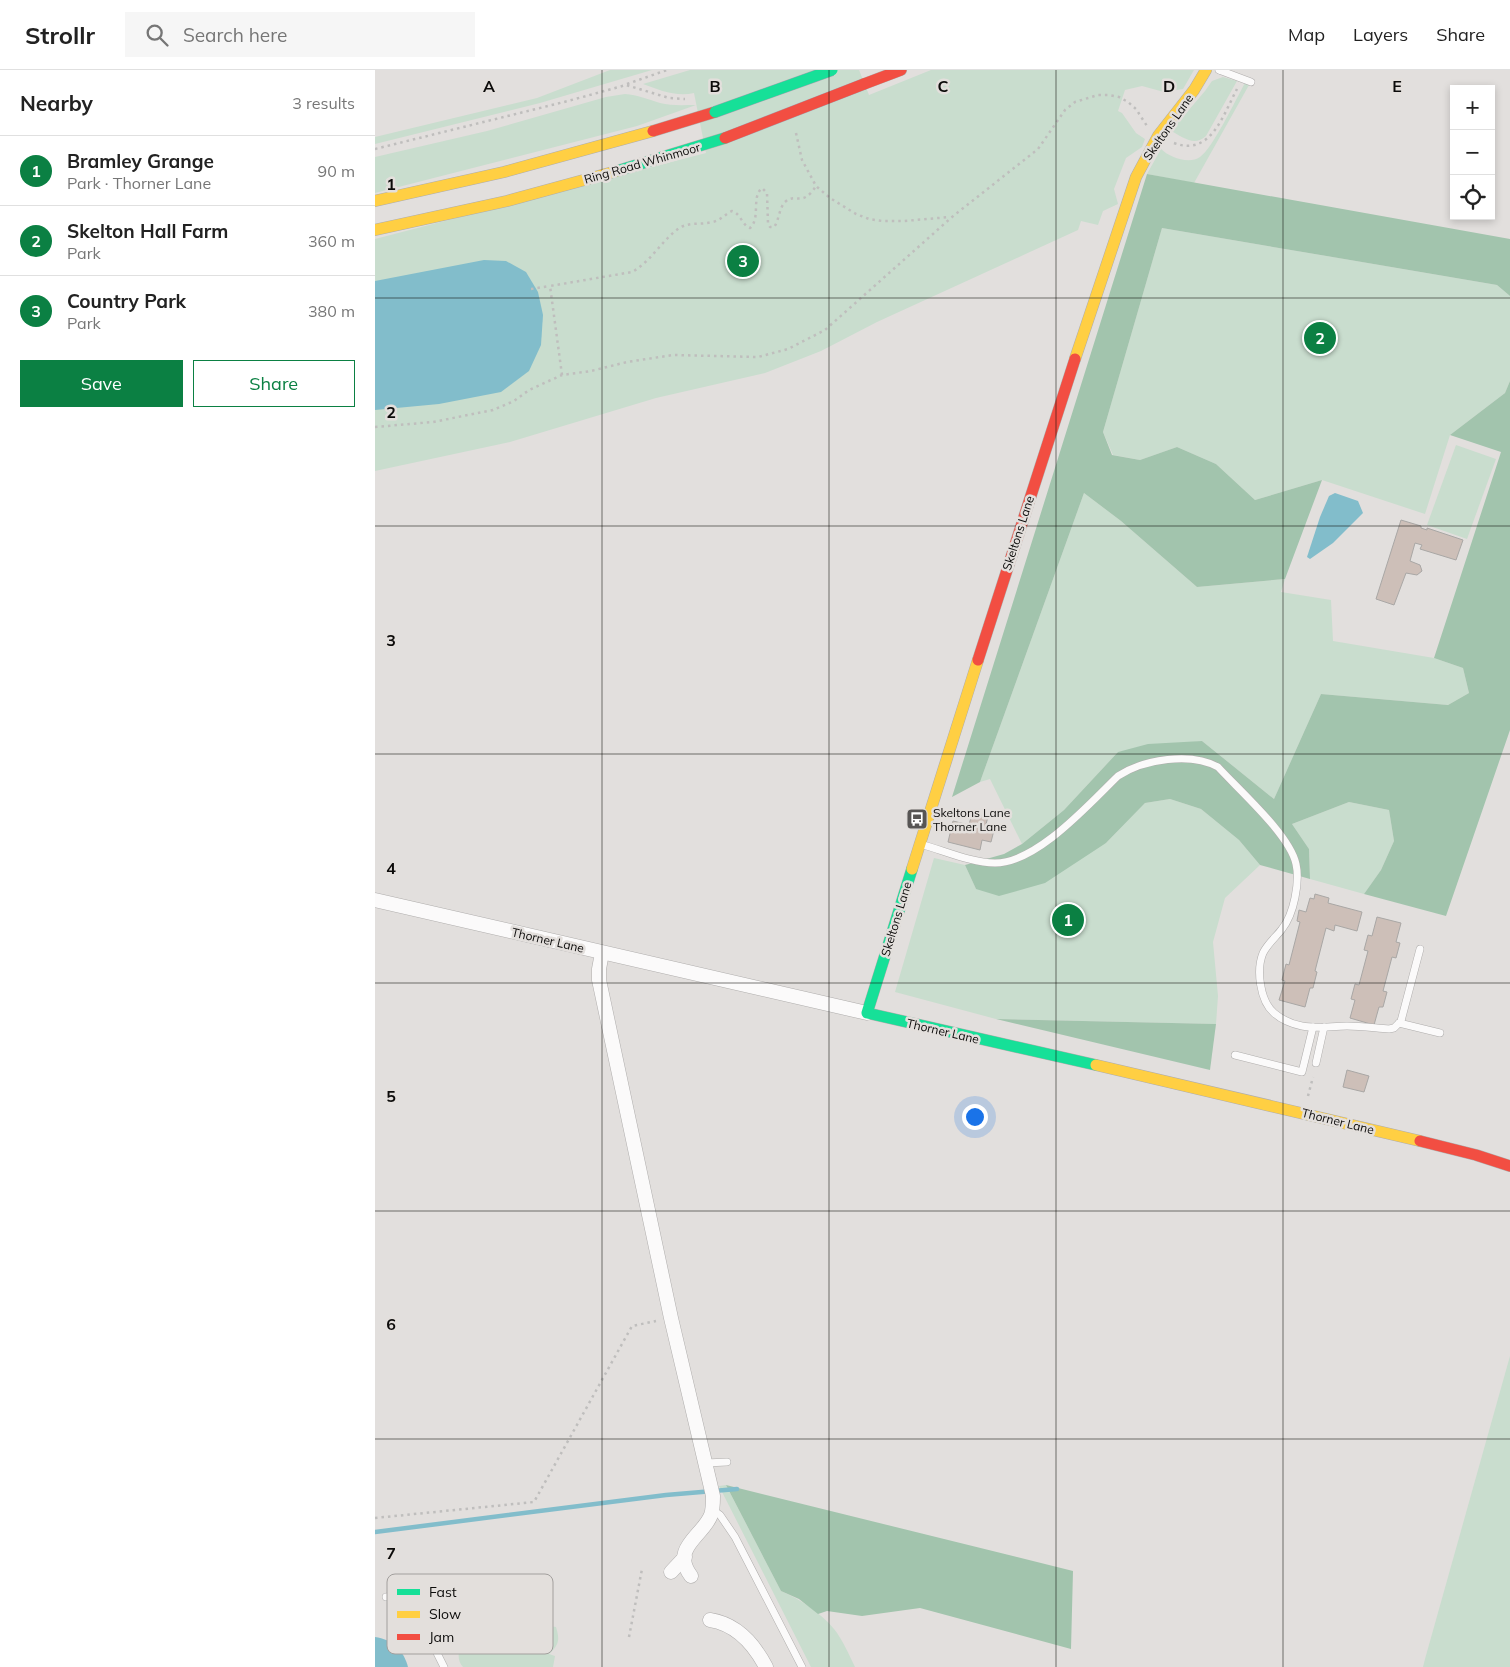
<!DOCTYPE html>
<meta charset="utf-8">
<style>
:root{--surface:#fff;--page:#f6f6f6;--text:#222;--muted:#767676;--line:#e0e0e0;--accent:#0b8043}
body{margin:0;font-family:Mulish,sans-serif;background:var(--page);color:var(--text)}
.controls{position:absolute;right:15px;top:15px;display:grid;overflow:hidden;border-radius:0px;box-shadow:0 2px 8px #0003}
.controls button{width:45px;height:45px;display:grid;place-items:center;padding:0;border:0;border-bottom:1px solid var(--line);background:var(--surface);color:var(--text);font:25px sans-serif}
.you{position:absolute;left:599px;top:1046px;width:18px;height:18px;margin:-12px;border:4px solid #fff;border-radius:50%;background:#1a73e8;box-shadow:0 0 0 8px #1a73e833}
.badge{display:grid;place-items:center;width:32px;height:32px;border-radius:50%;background:var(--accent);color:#fff;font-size:16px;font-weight:700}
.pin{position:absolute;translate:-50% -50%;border:2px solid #fff;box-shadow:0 1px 5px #0006}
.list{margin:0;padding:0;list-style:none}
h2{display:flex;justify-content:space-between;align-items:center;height:65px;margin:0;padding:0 20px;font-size:21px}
h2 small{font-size:16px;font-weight:400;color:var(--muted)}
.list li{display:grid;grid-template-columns:32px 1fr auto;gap:15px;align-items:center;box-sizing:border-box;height:70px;padding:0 20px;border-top:1px solid var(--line)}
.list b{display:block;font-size:19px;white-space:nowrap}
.list p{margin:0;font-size:16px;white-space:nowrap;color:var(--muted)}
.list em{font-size:16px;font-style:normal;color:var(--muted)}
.actions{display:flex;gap:10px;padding:15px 20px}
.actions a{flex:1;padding:11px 0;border:1px solid var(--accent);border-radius:0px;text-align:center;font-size:18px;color:var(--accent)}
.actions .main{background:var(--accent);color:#fff}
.icon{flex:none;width:28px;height:28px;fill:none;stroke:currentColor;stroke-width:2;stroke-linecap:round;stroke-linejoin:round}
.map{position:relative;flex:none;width:1135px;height:1597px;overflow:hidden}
header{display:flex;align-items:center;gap:30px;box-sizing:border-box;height:70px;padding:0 25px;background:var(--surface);border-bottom:1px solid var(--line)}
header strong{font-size:24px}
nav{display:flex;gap:28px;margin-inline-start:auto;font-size:18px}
.search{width:350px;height:45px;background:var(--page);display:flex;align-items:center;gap:12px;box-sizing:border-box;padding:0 18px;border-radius:0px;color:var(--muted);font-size:19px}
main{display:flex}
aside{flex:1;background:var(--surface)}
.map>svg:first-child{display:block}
.green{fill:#c9ddce}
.forest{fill:#a2c4ad}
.water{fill:#82bdcb}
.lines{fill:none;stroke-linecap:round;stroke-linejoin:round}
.stream{stroke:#82bdcb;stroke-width:4.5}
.building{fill:#cdbfb8;stroke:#a9a7a5}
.lane-casing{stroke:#afadac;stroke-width:8}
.street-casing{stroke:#afadac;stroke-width:15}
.fast-casing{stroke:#afadac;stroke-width:12}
.slow-casing{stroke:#afadac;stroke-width:12}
.jam-casing{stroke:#afadac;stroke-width:12}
.path{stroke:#bfbebd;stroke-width:2.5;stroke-dasharray:2.5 4;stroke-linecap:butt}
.lane{stroke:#fbfafa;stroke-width:7}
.street{stroke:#fbfafa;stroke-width:14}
.fast{stroke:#16e098;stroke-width:11}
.slow{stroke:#ffcf43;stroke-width:11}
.jam{stroke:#f24e42;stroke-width:11}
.fast-bridge-casing{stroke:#a2a2af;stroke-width:12;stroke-linecap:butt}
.jam-bridge-casing{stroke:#a2a2af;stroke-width:12;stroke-linecap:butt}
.fast-bridge{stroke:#16e098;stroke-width:11}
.jam-bridge{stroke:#f24e42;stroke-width:11}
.grid{fill:none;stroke:#0c0b0a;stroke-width:1;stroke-opacity:0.55}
.labels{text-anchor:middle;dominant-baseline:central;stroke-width:5;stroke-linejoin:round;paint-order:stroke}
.street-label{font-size:12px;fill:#0c0b0a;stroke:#e3dfdc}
.poi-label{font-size:12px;fill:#0c0b0a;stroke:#e3dfdc;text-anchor:start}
.key{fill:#e3dfdc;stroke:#a29f9d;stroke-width:1}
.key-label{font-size:14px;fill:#0c0b0a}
.grid-label{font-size:16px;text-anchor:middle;font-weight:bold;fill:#0c0b0a;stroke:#e3dfdc;stroke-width:5;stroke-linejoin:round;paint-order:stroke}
</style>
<header>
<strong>Strollr</strong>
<div class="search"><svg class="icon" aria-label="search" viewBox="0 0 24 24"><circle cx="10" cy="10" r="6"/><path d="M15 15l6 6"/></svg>Search here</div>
<nav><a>Map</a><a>Layers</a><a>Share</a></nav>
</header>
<main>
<aside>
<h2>Nearby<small>3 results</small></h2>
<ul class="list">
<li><span class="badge">1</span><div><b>Bramley Grange</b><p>Park · Thorner Lane</p></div><em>90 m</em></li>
<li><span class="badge">2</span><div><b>Skelton Hall Farm</b><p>Park</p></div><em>360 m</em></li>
<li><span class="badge">3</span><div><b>Country Park</b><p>Park</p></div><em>380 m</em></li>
</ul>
<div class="actions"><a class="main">Save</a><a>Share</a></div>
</aside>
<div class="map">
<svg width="1135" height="1597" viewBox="0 0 1135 1597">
<rect width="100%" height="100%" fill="#e2dfdd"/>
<g class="green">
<polygon points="235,0 277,0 165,33 0,74 0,67 162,28"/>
<path d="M315,0H484L494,25L556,0H819L808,19L789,22L767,16L750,20L743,41L747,43L761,63L770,69L767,77L751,88L739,119L743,134L728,141L723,155L706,151L703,160L502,252L446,281L390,303L281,328L135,372L0,401V169L331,83L319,23C301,27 284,20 268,14Z"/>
<path d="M848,7L862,11L831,66C819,77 808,67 796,61L830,21L837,11Z"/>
<path d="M870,13L874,15L819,113L772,104L786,79C794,87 814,95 825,87C838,78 861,29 870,13Z"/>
<path d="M250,24C263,25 272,29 285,33C296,36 309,35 321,35L262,56L0,123V87L112,61L231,27Z"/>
<polygon points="787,158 1122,215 1135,226 1135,311 1130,323 1075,365 1050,444 947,410 880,430 841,394 802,377 765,390 738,385 728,362"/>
<polygon points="1081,375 1121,389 1092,469 1052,455"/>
<polygon points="709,423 746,451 822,517 910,509 906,522 956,530 958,571 1059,588 1088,598 1094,623 1073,635 946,624 899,729 827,671 743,682 689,740 647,774 615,709 605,712"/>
<polygon points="795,729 826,739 864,770 885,795 850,828 838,872 843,926 841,954 621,949 520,922 559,788 590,795 601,819 731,773 770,733"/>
<polygon points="974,732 1014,740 1019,771 1006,800 989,824 935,809 934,779 917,754"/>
<polygon points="1135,1286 1135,1597 1048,1597 1050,1589"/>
<path d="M351,1415L406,1521C426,1530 445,1542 459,1559C468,1570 474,1585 480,1597H436L344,1416Z"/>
<path d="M118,1542C129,1544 138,1550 149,1552C159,1554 170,1555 181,1557C185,1570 184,1575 174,1584L180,1586L178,1597H88C75,1584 94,1555 107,1547C110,1545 114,1544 118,1542Z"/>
</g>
<g class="forest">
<polygon points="772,104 1135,169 1135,226 1122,215 787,158 728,362 737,385 765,390 802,377 841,394 880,430 947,410 910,509 822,517 746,451 709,423 605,712 577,727"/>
<polygon points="1135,311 1135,660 1071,846 989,824 1006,800 1019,771 1014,740 974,732 917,754 934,779 935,809 885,795 864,770 826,739 795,729 770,733 731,773 670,813 624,826 601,819 590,795 629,784 647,774 689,740 743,682 773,674 827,671 899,729 946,624 1073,635 1094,623 1088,598 1059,588 1126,382 1075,365 1130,323"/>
<polygon points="621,949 841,954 835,1000"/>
<polygon points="351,1415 698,1501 696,1579 545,1538 487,1546 452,1541 443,1544 424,1529 406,1521"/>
</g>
<g class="water">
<polygon points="109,190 131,191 151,202 163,222 168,245 166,275 154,301 126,322 64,334 0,340 0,211"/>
<polygon points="960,423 983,431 988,443 958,473 935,489 932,487 945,447 954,426"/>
<path d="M0,1567C17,1569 29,1581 33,1597H0Z"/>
</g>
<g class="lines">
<polyline class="stream" points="0,1462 291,1425 362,1419"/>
</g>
<g class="building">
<polygon points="1026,450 1046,456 1046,458 1052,460 1052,458 1088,470 1081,490 1045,479 1047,475 1040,473 1035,491 1045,495 1047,501 1042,505 1031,503 1019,535 1001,529"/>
<polygon points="597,743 613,747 611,754 620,756 616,772 607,770 605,780 573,772 578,751 594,755"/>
<polygon points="940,824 954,828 953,833 987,842 982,861 960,855 959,861 951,858 940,901 942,902 938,918 935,918 930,937 904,930 910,911 907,910 911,894 914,895 925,852 922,851 924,840 931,842 935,828 939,829"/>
<polygon points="1002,847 1026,853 1021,872 1025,873 1021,888 1017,887 1008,921 1012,922 1008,937 1004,937 999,955 975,948 980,930 976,929 980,914 984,915 993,881 989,880 993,865 997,866"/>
<polygon points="972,1000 994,1006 989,1022 968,1017"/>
</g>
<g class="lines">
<g class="lane-casing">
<g id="lane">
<polyline points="844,0 876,12"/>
<path d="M545,774C568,780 596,793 620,793C662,793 714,734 743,706C769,689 816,682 843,697C864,720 915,765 921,794C925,812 919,844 907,859C901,867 893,873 888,883C881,900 885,931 899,943C907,950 917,954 927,956C941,959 957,956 972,956C986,956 1000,958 1014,959L1019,958L1026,951L1045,879"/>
<polyline points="1024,953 1065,963"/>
<polyline points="860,985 927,1002 938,957"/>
<polyline points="941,993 949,957"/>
<polyline points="331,1393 352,1392"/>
<polyline points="338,1440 345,1445 360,1467 427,1597"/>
<polyline points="11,1527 37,1523 44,1547 69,1597"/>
</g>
</g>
<g class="street-casing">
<g id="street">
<polyline points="0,830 492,943"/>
<path d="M227,883L224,899V910L296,1248L338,1426C338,1432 338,1440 336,1445C328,1466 295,1478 316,1506"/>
<polyline points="296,1502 310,1487"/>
<path d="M335,1550C361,1554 379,1574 391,1597"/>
</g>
</g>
<g class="fast-casing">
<g id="fast">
<polyline points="242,101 350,68"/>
<polyline points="537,799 492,943 721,995"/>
</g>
</g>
<g class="slow-casing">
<g id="slow">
<polyline points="0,131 129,102 278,61"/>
<polyline points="0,160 132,131 242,101"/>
<polyline points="700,289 761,107 783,66 819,20 831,0"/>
<polyline points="537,799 603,590"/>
<polyline points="721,995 1045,1071"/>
</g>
</g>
<g class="jam-casing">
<g id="jam">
<polyline points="489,14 526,0"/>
<polyline points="278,61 340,42"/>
<polyline points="603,590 700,289"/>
<polyline points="1045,1071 1101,1085 1135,1096"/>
</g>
</g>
<g class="path">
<polyline points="252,14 292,0"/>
<polyline points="421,63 427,90 441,116 455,128 481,144 494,149 507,151 529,151 575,147"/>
<path d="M799,73C836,87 848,45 862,19"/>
<polyline points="0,79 193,31 251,15 294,28 310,29"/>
<polyline points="156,219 175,216"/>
<path d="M187,305L175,216L257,202C277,191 287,169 306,157C316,152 326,155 337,152C345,151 350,144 357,141C366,144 367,155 375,158C386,148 376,127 387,118L392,123L393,153L395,157H399C404,151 404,138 410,132C421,122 427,138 441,116"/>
<polyline points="0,357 58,352 118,340 139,331 154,320 187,305 216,301 252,292 298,285 383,287 413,279 450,260 577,147 663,79 690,40 700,32 723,25 734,25 744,27 753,32 761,39 772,56"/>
<polyline points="933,1026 938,1007"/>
<polyline points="0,1448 159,1432 257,1256 281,1251"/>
<polyline points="254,1567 267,1499"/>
</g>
<use href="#lane" class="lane"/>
<use href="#street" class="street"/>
<use href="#fast" class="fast"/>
<use href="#slow" class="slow"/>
<use href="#jam" class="jam"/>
<g class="fast-bridge-casing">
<polyline id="fast-bridge" points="340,42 457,0"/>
</g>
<g class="jam-bridge-casing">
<polyline id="jam-bridge" points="350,68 489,14"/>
</g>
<use href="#fast-bridge" class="fast-bridge"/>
<use href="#jam-bridge" class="jam-bridge"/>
</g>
<path class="grid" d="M227,0V1597M454,0V1597M681,0V1597M908,0V1597M0,228H1135M0,456H1135M0,684H1135M0,913H1135M0,1141H1135M0,1369H1135"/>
<defs>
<g id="bus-square" transform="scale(1.125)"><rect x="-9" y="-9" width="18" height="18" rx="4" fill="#575554" stroke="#e3dfdc"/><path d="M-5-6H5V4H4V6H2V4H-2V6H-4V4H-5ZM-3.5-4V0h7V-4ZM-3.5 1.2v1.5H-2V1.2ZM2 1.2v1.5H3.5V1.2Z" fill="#fff"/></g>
</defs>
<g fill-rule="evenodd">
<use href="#bus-square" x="542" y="749"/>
</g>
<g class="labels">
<g class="street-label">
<text transform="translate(793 57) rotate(-55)">Skeltons Lane</text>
<text transform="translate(267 93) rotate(-16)">Ring Road Whinmoor</text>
<text transform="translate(643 463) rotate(-72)">Skeltons Lane</text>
<text transform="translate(521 849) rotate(-73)">Skeltons Lane</text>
<text transform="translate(173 870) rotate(13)">Thorner Lane</text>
<text transform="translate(568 961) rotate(13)">Thorner Lane</text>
<text transform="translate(963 1051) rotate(14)">Thorner Lane</text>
</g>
<g class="poi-label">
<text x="558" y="742">Skeltons Lane<tspan x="558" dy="14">Thorner Lane</tspan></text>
</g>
</g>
<rect x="12" y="1504" width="166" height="80" rx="8" class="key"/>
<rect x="22" y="1519" width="23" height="6" fill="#16e098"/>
<rect x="22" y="1541" width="23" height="7" fill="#ffcf43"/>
<rect x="22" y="1564" width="23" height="6" fill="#f24e42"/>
<g class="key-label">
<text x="54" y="1527">Fast</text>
<text x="54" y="1549">Slow</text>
<text x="54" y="1572">Jam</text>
</g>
<g class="grid-label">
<text x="114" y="22">A</text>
<text x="340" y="22">B</text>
<text x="568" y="22">C</text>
<text x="794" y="22">D</text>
<text x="1022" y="22">E</text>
<text x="16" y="120">1</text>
<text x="16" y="348">2</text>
<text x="16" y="576">3</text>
<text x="16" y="804">4</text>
<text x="16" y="1032">5</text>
<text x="16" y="1260">6</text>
<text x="16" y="1489">7</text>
</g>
</svg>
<div class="controls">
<button>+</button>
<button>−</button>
<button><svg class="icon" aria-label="locate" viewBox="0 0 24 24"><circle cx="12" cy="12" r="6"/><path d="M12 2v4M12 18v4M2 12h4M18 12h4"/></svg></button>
</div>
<div class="you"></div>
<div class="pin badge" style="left:693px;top:850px">1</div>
<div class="pin badge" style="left:945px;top:268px">2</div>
<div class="pin badge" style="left:368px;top:191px">3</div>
</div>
</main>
